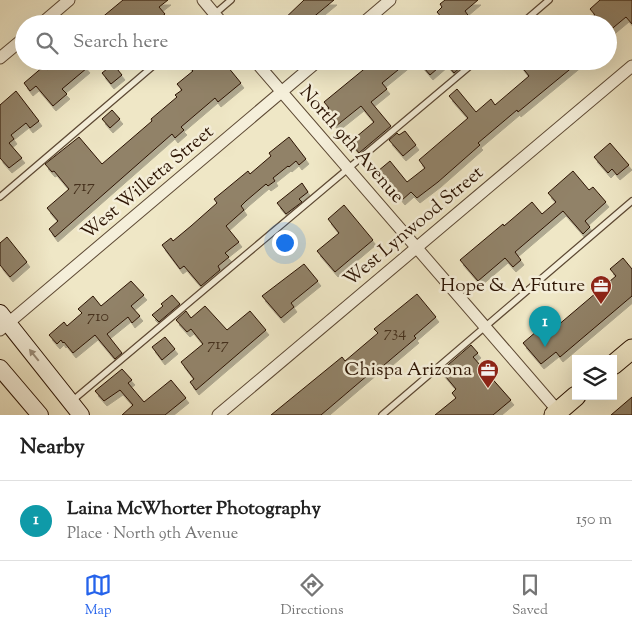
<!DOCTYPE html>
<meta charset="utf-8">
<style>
:root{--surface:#fff;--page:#f6f6f6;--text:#222;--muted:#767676;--line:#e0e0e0;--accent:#2563eb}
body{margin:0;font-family:"Sorts Mill Goudy",serif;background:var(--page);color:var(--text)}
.controls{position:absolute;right:15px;bottom:15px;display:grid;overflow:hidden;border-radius:0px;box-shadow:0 5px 20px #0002}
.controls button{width:45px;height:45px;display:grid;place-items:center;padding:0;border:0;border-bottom:1px solid var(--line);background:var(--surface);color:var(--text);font:25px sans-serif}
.you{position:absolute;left:284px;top:242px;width:18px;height:18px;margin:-12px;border:4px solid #fff;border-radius:50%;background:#1a73e8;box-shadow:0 0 0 8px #1a73e833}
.badge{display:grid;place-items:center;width:32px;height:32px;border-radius:50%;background:var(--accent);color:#fff;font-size:16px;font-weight:700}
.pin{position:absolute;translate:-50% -41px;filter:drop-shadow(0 1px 2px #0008)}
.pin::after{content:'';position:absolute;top:26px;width:18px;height:15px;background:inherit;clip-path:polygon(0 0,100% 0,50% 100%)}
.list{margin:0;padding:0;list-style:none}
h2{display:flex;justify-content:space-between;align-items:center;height:65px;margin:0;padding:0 20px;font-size:21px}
h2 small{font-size:16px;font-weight:400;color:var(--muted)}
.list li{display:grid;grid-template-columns:32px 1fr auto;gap:15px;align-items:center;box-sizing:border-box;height:80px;padding:0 20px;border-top:1px solid var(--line)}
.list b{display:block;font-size:19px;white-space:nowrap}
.list p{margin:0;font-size:16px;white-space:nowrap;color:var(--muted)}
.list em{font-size:16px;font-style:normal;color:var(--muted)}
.icon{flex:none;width:28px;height:28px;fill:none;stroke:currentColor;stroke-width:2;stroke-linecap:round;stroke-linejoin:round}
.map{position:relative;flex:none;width:632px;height:415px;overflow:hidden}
.search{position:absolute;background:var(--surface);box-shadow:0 5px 20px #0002;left:15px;right:15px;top:15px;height:55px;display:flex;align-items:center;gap:12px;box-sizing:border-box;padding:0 18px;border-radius:28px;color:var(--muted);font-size:19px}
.sheet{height:145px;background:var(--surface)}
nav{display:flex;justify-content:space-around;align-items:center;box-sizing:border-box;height:70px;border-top:1px solid var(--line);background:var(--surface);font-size:14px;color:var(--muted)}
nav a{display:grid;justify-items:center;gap:2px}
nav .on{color:var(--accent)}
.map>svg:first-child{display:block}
.building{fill:#918268;stroke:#2c1403;filter:url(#shadow)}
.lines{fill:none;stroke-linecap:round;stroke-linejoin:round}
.service-casing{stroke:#5d4934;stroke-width:8}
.minor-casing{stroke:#5d4934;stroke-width:13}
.secondary-casing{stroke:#2c1403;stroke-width:18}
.primary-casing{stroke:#2c1403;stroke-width:21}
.service{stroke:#f5efda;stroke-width:5.5}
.minor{stroke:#f5efda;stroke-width:11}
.secondary{stroke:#f5efda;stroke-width:16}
.primary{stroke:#efe7c6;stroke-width:19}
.oneway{fill:#9b8c79}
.labels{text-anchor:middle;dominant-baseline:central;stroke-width:5;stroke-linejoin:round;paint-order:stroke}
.number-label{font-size:16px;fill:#45301c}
.street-label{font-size:19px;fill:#2c1403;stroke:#f5efda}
.poi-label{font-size:19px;fill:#2c1403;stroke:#f5efda;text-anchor:end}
</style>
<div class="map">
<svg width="632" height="415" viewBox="0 0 632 415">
<defs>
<filter id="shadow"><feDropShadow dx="3" dy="5" stdDeviation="0" flood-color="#0004"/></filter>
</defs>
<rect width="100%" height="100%" fill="#efe7c6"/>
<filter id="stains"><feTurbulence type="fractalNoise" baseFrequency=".004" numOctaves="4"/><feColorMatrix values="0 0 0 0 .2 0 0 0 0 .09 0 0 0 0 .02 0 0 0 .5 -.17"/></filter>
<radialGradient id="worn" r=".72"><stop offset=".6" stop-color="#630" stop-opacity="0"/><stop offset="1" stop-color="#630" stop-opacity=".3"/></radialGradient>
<g class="building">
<polygon points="123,0 168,0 159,7 165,14 153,24 94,24"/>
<polygon points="304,0 334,0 305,24 279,24"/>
<polygon points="445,0 478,0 465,11 470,18 463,24 447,24 437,12 442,7 440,4"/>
<polygon points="600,0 632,0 632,24 626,17 608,32 608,24 585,24 595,15 590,9"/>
<polygon points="57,61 81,61 87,68 62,89 67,94 53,106 36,86 30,91 24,83 44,66 47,70"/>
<polygon points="184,61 223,61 241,83 218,102 215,98 181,127 184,130 175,138 172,134 55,237 49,229 58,221 47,208 69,189 54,171 52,172 45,164 79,137 102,164 152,121 151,119 177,97 175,95 182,90 177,84 193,71"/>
<polygon points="374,61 409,61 382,83 387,89 371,102 391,126 359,153 350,142 374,122 361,106 336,126 324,112 329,108 324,102"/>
<polygon points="418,61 468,61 454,73 445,62 430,75"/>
<polygon points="517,61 580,61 518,112 517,110 478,143 480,145 438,182 417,198 411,192 402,200 378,171 390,161 407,182 425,168 419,160 468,118 449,96 457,89 476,112 491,99 495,105 529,76"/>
<polygon points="113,64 122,75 111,84 102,73"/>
<polygon points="16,91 39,121 30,128 26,123 11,135 14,139 9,143 22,158 9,168 0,158 0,105"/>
<polygon points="112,110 120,119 110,128 102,119"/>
<polygon points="405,131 416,145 403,156 389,140 397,133 399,135"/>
<polygon points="289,137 306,159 299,165 296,161 289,167 288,166 273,178 275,181 268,186 266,184 246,201 241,206 244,210 226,226 239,242 225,253 229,257 218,266 220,270 201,286 184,266 180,269 162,245 171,238 173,241 191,226 217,203 214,199 248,171 250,174 271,156 269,153"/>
<polygon points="610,143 629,165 617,175 612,169 608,173 594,157"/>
<polygon points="573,171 589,190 593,187 606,202 585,221 590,227 583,234 563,211 515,252 521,260 513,267 505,258 478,281 460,260 503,224 504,226 532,202 542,214 556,202 548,193"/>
<polygon points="302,183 308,192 299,199 302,202 286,214 277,203"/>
<polygon points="344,205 373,240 335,272 317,251 339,233 328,219"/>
<polygon points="7,237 27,262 10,277 0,265 0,243"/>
<polygon points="623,258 632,269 632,296 560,357 556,352 541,364 523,343 544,325 550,332 616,276 610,269"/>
<polygon points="304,264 318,281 291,303 294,307 281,318 262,296"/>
<polygon points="131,281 144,295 131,306 140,316 132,323 128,317 107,334 122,353 115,359 95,335 73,353 64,342 63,343 61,340 57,344 49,335 64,322 67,326 82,313 78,309 93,296 101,306"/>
<polygon points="417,294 436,317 414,336 416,338 377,371 375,369 321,415 271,415 342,357 345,361 378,333 374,329"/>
<polygon points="172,295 180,304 159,322 152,315 163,306 161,304"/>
<polygon points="205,306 227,330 250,311 266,330 196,390 190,382 194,379 181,362 203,344 191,329 187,332 176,320 186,311 191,318"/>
<polygon points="165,337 175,349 162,360 152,347"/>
<polygon points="471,345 478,353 473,357 511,400 493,415 435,415 456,398 452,393 456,389 441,371"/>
<polygon points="122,369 132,380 128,383 144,402 171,380 186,398 165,415 122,415 133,405 120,390 104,401 95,391"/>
<polygon points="632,397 632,415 611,415"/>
</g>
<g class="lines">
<g class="service-casing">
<g id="service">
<polyline points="203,24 231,0"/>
<polyline points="521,24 549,0"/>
<polyline points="0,197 159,61"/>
<polyline points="72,401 476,61"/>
<polyline points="382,415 632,201"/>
</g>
</g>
<g class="minor-casing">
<g id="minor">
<polyline points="203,0 223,24"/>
<polyline points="41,24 69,0"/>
<polyline points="362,24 390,0"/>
<polyline points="0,58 24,38"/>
<polyline points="255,61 558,411"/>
<polyline points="0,330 318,61"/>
<polyline points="218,415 632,66"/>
</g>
</g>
<g class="secondary-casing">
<g id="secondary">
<polyline points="0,313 81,415"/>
<polyline points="0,368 40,415"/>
</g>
</g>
<g class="primary-casing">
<g id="primary">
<polyline points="613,365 632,349"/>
<polyline points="554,415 576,396"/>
</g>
</g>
<use href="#service" class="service"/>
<use href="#minor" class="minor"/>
<use href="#secondary" class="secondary"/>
<use href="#primary" class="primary"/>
</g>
<defs><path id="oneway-solid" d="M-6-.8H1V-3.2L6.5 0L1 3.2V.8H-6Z" transform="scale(1.25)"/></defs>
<use class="oneway" href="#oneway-solid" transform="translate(34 355) rotate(-129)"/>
<defs>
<g id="office-pin" transform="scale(1.125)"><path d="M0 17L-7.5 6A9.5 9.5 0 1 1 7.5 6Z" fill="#8f2418" stroke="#f5efda"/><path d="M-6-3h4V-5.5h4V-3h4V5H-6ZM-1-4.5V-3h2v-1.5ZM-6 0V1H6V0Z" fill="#fff"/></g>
</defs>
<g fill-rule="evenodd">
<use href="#office-pin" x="601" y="286"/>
<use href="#office-pin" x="488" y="370"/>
</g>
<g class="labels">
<g class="number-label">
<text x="84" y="187">717</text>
<text x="98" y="317">710</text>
<text x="395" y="333">734</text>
<text x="218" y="345">717</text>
</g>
<g class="street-label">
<text transform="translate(351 145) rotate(49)">North 9th Avenue</text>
<text transform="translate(148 183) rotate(-40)">West Willetta Street</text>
<text transform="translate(414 227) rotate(-40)">West Lynwood Street</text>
</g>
<g class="poi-label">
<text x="585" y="286">Hope &amp; A Future</text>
<text x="472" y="370">Chispa Arizona</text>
</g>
</g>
<rect width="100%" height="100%" filter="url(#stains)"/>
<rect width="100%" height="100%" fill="url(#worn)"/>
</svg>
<div class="controls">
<button><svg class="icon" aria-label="layers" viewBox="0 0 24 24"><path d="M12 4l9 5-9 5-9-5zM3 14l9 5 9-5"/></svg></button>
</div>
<div class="you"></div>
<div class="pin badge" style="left:545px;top:347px;background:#0f9aa8">1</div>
<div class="search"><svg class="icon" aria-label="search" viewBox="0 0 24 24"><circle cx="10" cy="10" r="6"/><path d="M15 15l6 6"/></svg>Search here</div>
</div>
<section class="sheet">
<h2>Nearby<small></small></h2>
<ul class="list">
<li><span class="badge" style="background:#0f9aa8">1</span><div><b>Laina McWhorter Photography</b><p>Place · North 9th Avenue</p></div><em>150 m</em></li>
</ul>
</section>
<nav>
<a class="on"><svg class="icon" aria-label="map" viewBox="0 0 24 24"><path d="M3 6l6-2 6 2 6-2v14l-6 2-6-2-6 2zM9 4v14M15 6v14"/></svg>Map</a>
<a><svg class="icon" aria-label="directions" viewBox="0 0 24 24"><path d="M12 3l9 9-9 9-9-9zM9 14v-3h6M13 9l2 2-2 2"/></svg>Directions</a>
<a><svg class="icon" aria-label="saved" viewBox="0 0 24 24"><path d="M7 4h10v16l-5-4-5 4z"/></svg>Saved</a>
</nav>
